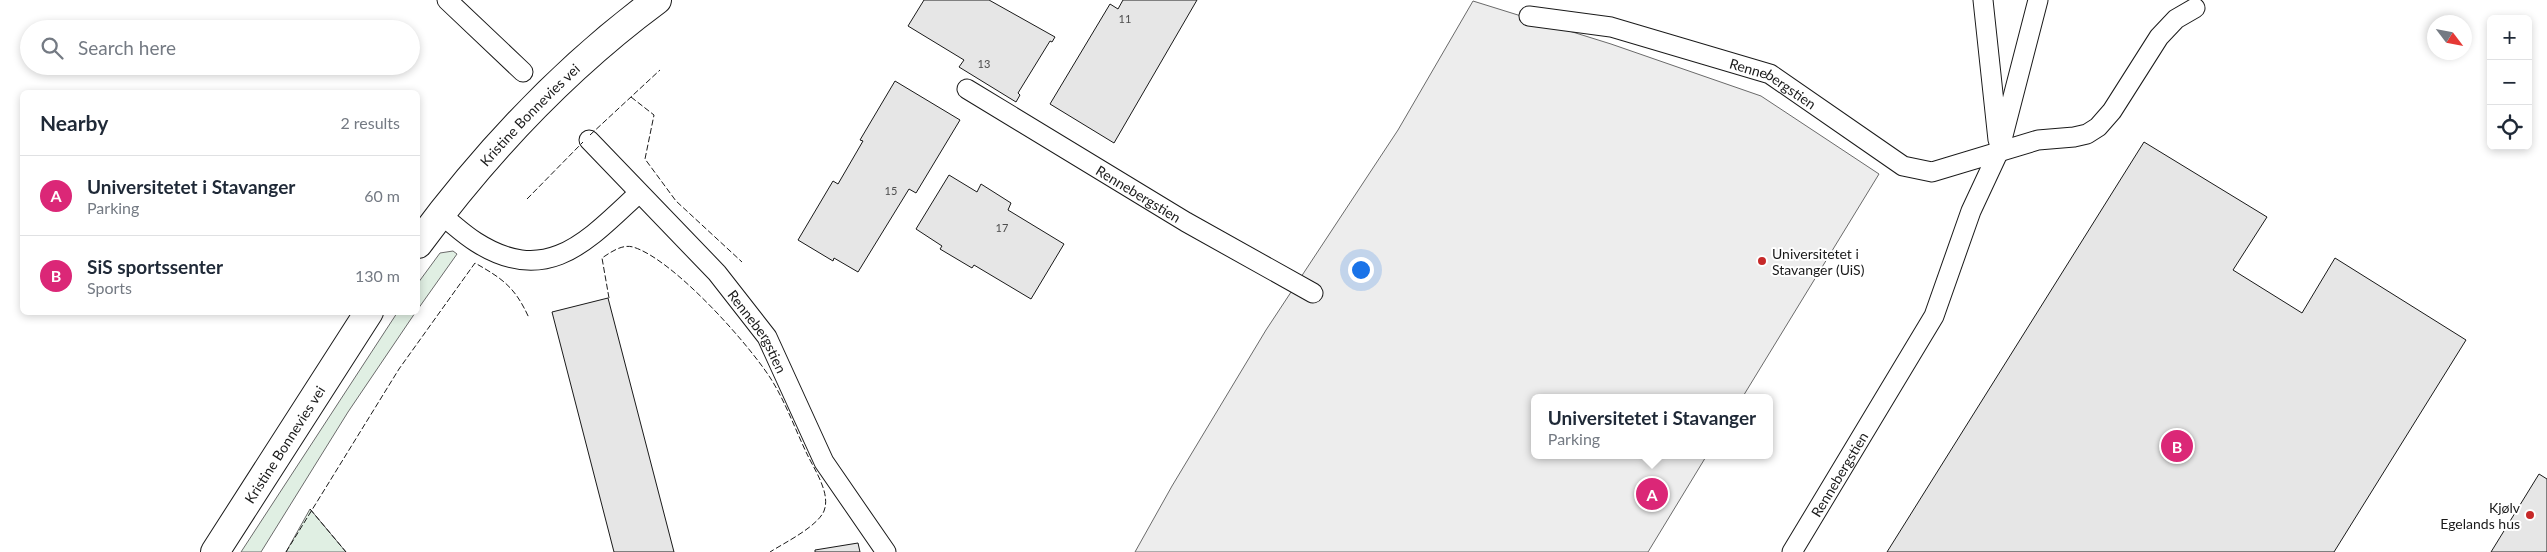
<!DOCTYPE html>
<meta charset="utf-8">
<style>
:root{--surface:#fff;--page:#f6f6f7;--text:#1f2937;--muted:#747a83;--line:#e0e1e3;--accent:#db2777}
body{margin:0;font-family:Lato,sans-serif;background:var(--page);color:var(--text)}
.controls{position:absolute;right:15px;top:15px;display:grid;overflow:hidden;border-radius:8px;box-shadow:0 2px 8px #0003}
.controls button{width:45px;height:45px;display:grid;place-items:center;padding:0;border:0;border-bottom:1px solid var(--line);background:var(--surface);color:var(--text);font:25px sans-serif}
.compass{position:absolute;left:2427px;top:15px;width:45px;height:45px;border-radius:50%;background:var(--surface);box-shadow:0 2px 8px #0003;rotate:122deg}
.you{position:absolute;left:1360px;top:269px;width:18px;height:18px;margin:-12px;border:4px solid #fff;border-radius:50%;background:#1a73e8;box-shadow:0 0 0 8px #1a73e833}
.badge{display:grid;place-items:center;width:32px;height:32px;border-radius:50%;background:var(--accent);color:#fff;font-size:16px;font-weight:700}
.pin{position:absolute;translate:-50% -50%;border:2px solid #fff;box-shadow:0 1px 5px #0006}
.popup{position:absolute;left:1531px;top:394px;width:242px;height:65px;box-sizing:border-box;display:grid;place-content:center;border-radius:8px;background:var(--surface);filter:drop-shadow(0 1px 4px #0005);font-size:16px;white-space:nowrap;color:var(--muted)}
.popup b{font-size:19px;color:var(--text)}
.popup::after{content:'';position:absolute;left:50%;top:100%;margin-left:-10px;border:10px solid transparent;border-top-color:var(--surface)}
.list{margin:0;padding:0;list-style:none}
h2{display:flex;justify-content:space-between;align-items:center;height:65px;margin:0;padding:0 20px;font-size:21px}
h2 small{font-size:16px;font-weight:400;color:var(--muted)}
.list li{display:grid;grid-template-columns:32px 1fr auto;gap:15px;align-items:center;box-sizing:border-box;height:80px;padding:0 20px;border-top:1px solid var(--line)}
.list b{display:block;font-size:19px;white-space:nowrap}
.list p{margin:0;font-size:16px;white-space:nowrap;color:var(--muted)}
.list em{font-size:16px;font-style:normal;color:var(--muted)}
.icon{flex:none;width:28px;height:28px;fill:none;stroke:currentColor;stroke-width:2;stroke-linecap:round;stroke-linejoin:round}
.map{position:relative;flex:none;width:2547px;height:552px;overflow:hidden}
.search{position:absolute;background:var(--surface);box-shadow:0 2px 8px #0003;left:20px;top:20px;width:400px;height:55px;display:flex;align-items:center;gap:12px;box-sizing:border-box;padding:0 18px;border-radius:28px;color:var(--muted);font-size:19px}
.panel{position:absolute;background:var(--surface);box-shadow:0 2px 8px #0003;left:20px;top:90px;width:400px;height:225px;border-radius:8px}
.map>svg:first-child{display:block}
.green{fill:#e0efe3;stroke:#6a6a6a}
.parking{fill:#ededed;stroke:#6a6a6a}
.building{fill:#e6e6e6;stroke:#1a1a1a}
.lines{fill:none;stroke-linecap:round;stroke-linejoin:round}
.service-casing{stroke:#1a1a1a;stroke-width:21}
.secondary-casing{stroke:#1a1a1a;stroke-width:30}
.service{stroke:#fff;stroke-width:19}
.secondary{stroke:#fff;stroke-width:28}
.fence{stroke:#1a1a1a;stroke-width:1;stroke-dasharray:6 2.5;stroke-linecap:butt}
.poi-dot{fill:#c62828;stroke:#fff;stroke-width:2}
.labels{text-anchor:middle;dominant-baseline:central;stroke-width:4;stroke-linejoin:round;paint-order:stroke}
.number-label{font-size:11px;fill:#4d4d4d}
.street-label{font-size:14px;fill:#1a1a1a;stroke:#fff}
.poi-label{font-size:14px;fill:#1a1a1a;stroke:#fff;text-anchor:start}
</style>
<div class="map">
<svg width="2547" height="552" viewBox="0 0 2547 552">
<rect width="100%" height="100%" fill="#fff"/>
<g class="green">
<polygon points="453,251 457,254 418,309 418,283 440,253"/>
<polygon points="397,313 415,313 348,412 261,552 241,552"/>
<polygon points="310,509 346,552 286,552"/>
</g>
<polygon class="parking" points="1473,1 1611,44 1761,96 1879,174 1742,398 1534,398 1534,455 1707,455 1648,552 1135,552 1172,486 1266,330 1398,130"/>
<g class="building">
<polygon points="924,0 989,0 1055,37 1052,42 1050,41 1018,93 1020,95 1016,102 959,67 964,60 908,26"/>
<polygon points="1123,0 1197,0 1114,143 1050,104 1110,4 1118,9"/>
<polygon points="895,81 960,120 916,193 909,189 858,272 834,258 833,261 798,240 833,181 838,184 863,141 860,140"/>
<polygon points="2144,142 2267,217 2233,270 2302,313 2335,258 2466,340 2334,552 1887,552"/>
<polygon points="949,175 977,192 981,184 1011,203 1008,210 1064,244 1031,299 974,265 972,268 940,249 942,246 916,229"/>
<polygon points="608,298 674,552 614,552 552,312"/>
<polygon points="2539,474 2547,479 2547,552 2491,552"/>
<polygon points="858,543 860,552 815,552 815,550"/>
</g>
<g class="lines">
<g class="service-casing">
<g id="service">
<polyline points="447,0 523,72"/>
<polyline points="1983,0 1998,140"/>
<path id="s1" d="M1529,16L1611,27L1770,74L1903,166L1932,172L2038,140L2074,137L2087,134L2098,127L2112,111L2159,37L2176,19L2195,8"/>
<path id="s2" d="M967,89L1186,222L1313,293"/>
<path id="s3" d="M589,140L717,273L767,337L824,462L886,552"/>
<path d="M440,214C452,223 463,234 476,242C548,288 589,239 639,193"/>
<path id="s4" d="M1792,552L1934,316L1971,211L1999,151L2038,0"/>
</g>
</g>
<g class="secondary-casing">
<g id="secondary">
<path id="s5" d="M418,244C486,152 565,68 657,0"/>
<path id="s6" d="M215,552L369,312"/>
</g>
</g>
<use href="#service" class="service"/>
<use href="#secondary" class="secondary"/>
<g class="fence">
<polyline points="631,97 654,115 645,159 676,201 742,262"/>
<polyline points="590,135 660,70"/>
<polyline points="527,199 583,142"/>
<path d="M609,298L602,258C611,252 622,244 633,247C673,259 748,343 771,379C786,403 795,429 807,454C814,469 831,493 824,511C817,527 784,543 770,552"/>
<polyline points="310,509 346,552"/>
<path d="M286,552L399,369L475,263C503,279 515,287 529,318"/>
</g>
</g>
<g class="poi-dot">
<circle cx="1762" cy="261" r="5"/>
<circle cx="2530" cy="515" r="5"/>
</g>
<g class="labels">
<g class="number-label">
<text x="1125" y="18">11</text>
<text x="984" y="63">13</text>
<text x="891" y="190">15</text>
<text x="1002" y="227">17</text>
</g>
<g class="street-label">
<text stroke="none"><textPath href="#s1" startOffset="255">Rennebergstien</textPath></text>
<text stroke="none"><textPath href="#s5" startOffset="171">Kristine Bonnevies vei</textPath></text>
<text stroke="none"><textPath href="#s2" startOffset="201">Rennebergstien</textPath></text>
<text stroke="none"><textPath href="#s3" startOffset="256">Rennebergstien</textPath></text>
<text stroke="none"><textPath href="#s6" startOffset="128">Kristine Bonnevies vei</textPath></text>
<text stroke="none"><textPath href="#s4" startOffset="91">Rennebergstien</textPath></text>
</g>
<g class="poi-label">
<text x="1772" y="253">Universitetet i<tspan x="1772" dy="16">Stavanger (UiS)</tspan></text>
<text x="2520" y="507" text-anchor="end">Kjølv<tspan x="2520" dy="16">Egelands hus</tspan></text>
</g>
</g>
</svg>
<div class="controls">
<button>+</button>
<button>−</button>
<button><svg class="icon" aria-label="locate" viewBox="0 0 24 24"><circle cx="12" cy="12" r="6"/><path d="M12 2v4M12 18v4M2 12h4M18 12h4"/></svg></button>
</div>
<svg class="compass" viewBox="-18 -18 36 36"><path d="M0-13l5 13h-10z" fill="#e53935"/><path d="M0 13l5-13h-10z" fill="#747a83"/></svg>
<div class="you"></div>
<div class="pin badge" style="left:1652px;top:494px">A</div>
<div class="popup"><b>Universitetet i Stavanger</b>Parking</div>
<div class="pin badge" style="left:2177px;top:446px">B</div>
<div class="search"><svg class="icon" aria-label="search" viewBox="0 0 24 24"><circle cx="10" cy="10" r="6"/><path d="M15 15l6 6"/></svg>Search here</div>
<section class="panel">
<h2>Nearby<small>2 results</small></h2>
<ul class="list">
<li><span class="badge">A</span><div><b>Universitetet i Stavanger</b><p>Parking</p></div><em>60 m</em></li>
<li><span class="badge">B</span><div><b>SiS sportssenter</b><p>Sports</p></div><em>130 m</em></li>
</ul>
</section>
</div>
